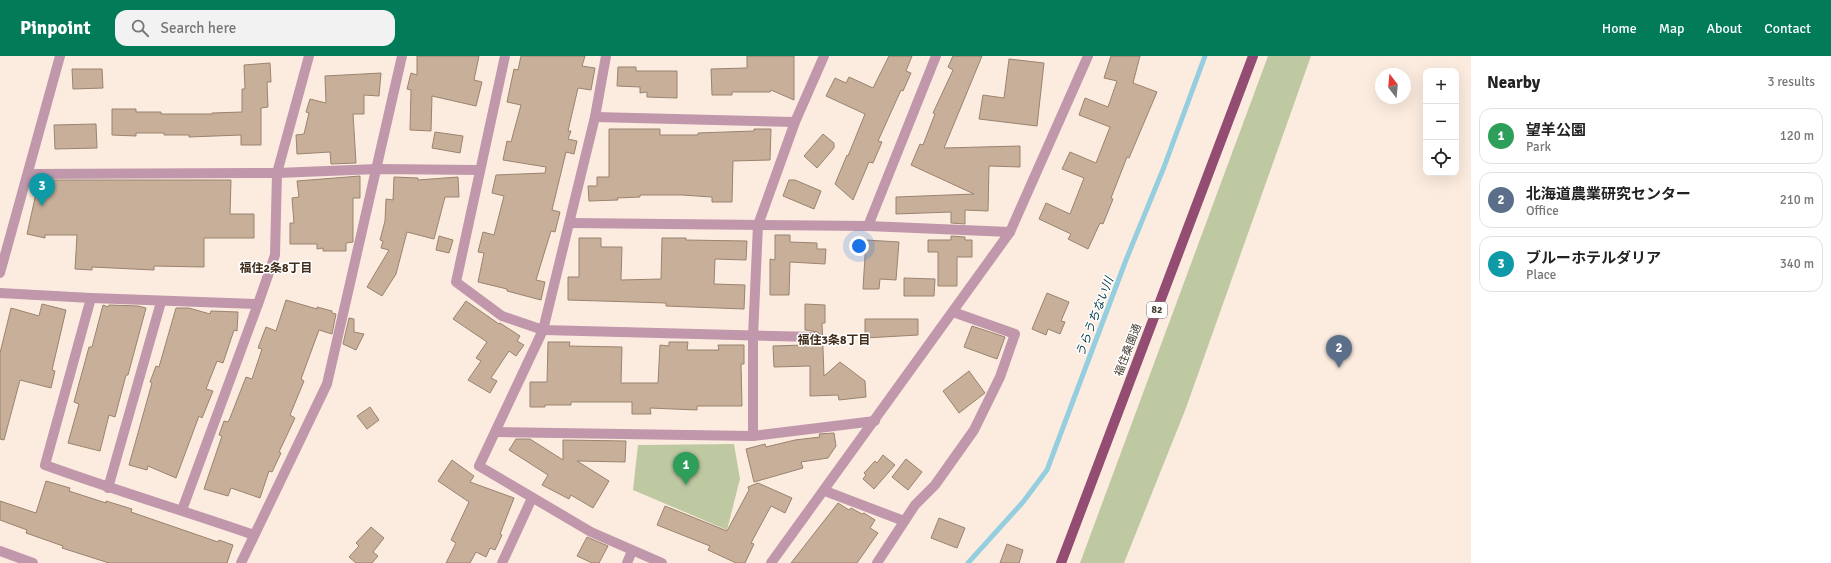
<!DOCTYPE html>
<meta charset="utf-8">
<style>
:root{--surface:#fff;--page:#f2f2f2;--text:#222;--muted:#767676;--line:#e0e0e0;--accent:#017b58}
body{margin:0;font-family:Signika,"Noto Sans JP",sans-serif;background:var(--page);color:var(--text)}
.controls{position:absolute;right:12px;top:12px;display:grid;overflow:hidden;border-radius:8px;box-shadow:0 4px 16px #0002}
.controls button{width:36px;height:36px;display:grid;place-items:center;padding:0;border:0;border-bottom:1px solid var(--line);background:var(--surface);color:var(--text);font:20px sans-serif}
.compass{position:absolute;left:1375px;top:12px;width:36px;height:36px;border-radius:50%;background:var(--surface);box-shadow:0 4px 16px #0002;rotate:344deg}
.you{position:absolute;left:859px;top:190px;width:14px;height:14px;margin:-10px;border:3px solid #fff;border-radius:50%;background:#1a73e8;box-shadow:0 0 0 6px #1a73e833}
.badge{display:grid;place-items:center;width:26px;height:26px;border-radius:50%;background:var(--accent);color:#fff;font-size:13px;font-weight:700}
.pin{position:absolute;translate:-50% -33px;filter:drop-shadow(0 1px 2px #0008)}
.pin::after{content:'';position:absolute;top:21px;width:14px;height:12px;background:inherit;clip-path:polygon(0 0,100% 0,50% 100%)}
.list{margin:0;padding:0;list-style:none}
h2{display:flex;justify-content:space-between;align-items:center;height:52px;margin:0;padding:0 16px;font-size:17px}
h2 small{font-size:13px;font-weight:400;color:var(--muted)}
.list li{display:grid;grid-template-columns:26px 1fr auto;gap:12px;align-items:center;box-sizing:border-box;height:56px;margin:0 8px 8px;padding:0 8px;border:1px solid var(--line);border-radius:12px}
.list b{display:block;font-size:15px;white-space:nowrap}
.list p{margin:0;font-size:13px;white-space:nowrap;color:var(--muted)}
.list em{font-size:13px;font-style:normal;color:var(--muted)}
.icon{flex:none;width:22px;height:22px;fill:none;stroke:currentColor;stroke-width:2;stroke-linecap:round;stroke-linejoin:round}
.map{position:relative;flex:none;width:1471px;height:507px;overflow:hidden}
header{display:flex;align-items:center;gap:24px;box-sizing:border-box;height:56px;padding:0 20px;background:var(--accent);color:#fff}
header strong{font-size:19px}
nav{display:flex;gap:22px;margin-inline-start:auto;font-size:14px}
.search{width:280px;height:36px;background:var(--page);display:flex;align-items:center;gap:10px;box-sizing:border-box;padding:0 14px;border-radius:12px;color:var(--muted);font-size:15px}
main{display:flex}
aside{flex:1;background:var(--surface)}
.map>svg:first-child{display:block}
.green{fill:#bec9a2}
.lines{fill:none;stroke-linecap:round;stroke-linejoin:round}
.stream{stroke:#95cedf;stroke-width:5}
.building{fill:#c7af9a;stroke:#9a836f}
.minor{stroke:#c097ab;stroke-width:10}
.major{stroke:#934d73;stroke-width:10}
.labels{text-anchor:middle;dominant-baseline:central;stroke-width:3;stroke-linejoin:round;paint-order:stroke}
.shield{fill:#fff;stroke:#7d7670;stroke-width:1}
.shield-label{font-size:10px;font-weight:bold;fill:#453b32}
.street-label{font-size:11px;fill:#453b32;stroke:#fff}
.neighbourhood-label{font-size:12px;font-weight:bold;fill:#402d1b;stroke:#fff}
.water-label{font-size:12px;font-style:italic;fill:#023945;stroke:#fff}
</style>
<header>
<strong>Pinpoint</strong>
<div class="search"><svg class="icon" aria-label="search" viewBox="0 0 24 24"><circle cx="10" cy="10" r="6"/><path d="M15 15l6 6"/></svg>Search here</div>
<nav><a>Home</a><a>Map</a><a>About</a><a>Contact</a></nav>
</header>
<main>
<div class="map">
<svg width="1471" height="507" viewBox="0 0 1471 507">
<rect width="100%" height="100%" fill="#fcecdf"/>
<g class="green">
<polygon points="1268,0 1311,0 1186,352 1124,507 1080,507"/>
<polygon points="734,388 740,423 727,474 633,434 638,389"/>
</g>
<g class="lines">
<polyline class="stream" points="968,507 1023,446 1047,414 1126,204 1164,111 1205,0"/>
</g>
<g class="building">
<polygon points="417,0 479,0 474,24 482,26 476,50 432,40 431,75 410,74 411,34 407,33 411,17 417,19"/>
<polygon points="521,0 585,0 582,10 595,12 591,34 578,32 568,75 571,75 568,83 577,85 574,98 566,96 552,154 560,156 555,176 551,175 536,224 545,226 541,244 507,235 507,233 478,226 484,197 478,196 483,176 494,179 504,140 492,137 496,119 545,117 546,111 503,104 507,85 511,86 521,49 507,46 514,13 518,14"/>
<polygon points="747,0 794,0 794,44 771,34 770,36 732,36 732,39 712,39 711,13 747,12"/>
<polygon points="889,0 912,0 906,15 911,17 903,35 901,34 878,85 882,86 873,107 869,106 853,144 835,128 847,99 848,100 865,58 826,40 835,22 846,27 849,21 873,32"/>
<polygon points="953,0 982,0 944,92 1020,90 1020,111 989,110 988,155 965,154 965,168 951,167 951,156 896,158 896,141 974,138 911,109 920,88 923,89 935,58 933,57 953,14 948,11"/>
<polygon points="1111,0 1140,0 1133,27 1157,36 1129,102 1127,101 1111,142 1113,143 1103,168 1100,167 1088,193 1068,183 1071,178 1039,163 1046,147 1070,158 1084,122 1062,113 1070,96 1096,107 1110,71 1079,59 1085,42 1108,51 1117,25 1104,22"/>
<polygon points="1009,3 1044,7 1037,70 979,63 983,39 1004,42"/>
<polygon points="270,7 271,26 267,26 268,51 261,52 261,89 241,89 241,79 189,81 189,79 164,79 164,77 136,77 136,80 112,79 112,53 136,53 136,56 161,56 161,58 212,58 212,57 242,56 242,33 245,33 244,9"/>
<polygon points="618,11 636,11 636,15 677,15 677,42 647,41 647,36 640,37 640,31 617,30"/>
<polygon points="72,13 102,13 103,32 73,33"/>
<polygon points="381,17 379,40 364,39 364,58 353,58 356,107 331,108 330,96 297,98 296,79 304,78 309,57 306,56 310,43 326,47 325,20"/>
<polygon points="96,68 97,92 55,93 54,69"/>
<polygon points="609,73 660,73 660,79 698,79 698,77 754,75 754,73 771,73 770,104 733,105 732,146 712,146 712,141 682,139 640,139 640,141 617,142 618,144 589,145 588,130 597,130 597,121 609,121"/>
<polygon points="435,76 463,80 460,97 432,92"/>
<polygon points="823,78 834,87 834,92 817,112 804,100"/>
<polygon points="360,120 360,142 353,142 353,186 346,187 346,195 323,195 323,192 317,193 317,188 290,188 290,167 294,167 292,142 299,141 297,125"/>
<polygon points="394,121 418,122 418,124 458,121 459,141 445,141 434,183 407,176 396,218 382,240 367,231 389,194 381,192 383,185 380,184 385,165 386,143 393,144"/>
<polygon points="39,124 231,124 230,158 254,158 254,182 204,182 204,211 154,210 154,214 92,211 92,214 75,213 77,179 45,179 45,182 27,178"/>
<polygon points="789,124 795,124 821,135 814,153 783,140"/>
<polygon points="775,179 790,179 790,186 817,187 817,193 826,193 825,208 790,206 789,239 770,239 770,203 775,204"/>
<polygon points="439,180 453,184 449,197 436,194"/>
<polygon points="951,180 965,181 965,184 972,184 972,201 957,201 957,230 938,230 938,196 928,196 928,184 951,184"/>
<polygon points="579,182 601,182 601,191 622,191 621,224 661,223 662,182 686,182 686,184 747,185 746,204 715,203 714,228 745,229 744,253 666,250 666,247 568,244 568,221 579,221"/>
<polygon points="866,184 899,186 896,224 880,223 879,233 863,233"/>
<polygon points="904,222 935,223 934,240 904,240"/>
<polygon points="1047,237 1069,246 1061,265 1065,266 1060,278 1048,273 1046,279 1032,273"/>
<polygon points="286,244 317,253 317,251 332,255 332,257 336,258 332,278 319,274 301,323 304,325 290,359 295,362 279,396 281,397 272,416 269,415 260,442 231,432 228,440 204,433 222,380 219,379 224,365 228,366 230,362 246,321 252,323 262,293 258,292 266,271 276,275"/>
<polygon points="466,245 499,268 500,267 520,280 517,285 524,289 516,300 509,295 491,322 497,325 490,337 468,324 481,305 476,302 487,286 453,263"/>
<polygon points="42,248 66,254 52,314 55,315 51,332 20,324 4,384 0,383 0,297 11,252 39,260"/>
<polygon points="805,248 825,249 825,267 822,267 824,320 840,306 865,325 866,341 839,344 838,339 810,340 810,310 774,311 773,290 804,289 804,287 814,287 820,284 820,281 818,276 805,274"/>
<polygon points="103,249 108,251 109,249 138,250 146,252 128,319 126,319 115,361 109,359 100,395 68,387 79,348 74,346 89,291 92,291"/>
<polygon points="176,252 189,252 210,258 211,255 238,256 237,275 234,274 223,307 217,305 206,333 213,335 202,362 199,360 176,422 148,410 147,414 129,409 152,327 150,326 156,310 159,311"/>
<polygon points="349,262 354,263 354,276 364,278 356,294 343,288"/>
<polygon points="865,263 918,263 918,279 865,282"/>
<polygon points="972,270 1005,281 997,303 964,291"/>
<polygon points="548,286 570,286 569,290 622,291 621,327 658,327 660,289 669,290 669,286 688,286 687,294 719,294 718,289 744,289 744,308 741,308 742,350 697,350 697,354 650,352 651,358 632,358 632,346 571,346 571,349 545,349 545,351 530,351 530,326 547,326"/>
<polygon points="969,315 985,337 959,357 943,335"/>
<polygon points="370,351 379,364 367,373 357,360"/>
<polygon points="834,377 836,390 828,402 801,406 803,412 754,426 746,393 765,388 766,391 795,384 820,381 819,378"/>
<polygon points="516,383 530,383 563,404 563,384 626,385 625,406 577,405 609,425 593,452 571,439 569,443 542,429 548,419 509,394"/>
<polygon points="883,399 895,409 874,433 863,423 866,419 864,417 875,405 877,407"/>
<polygon points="906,403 922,416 908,434 892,421"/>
<polygon points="452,404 474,420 470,426 514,442 500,478 502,479 495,494 490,492 486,501 476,496 470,507 446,507 456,487 451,484 469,446 438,425"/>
<polygon points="46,425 70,432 69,435 106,447 106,445 132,453 131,456 218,486 219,484 233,489 227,507 109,507 62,492 63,490 26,477 27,474 0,464 0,445 36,457"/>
<polygon points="758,427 792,442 785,457 771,450 751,487 754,488 745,507 736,507 708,494 710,490 657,469 665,450 727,475 749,434 748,431"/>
<polygon points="838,447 849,454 851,452 862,458 864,457 875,464 870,472 878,477 857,507 791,507"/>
<polygon points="939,462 965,472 957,492 931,482"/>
<polygon points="371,471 384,482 373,496 378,500 372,507 356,507 349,501 359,490 356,487"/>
<polygon points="587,481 608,490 599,507 592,507 577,500"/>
<polygon points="1007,488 1023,494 1019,507 1000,507"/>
</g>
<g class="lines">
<g class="minor">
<polyline points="505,0 456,226 502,260 543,274 814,281"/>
<polyline points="606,0 595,61 543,274 479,410 591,476 662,507"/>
<polyline points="595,61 795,66"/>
<polyline points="28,118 277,117 377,113 479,114"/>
<polyline points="570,167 868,170 1010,176"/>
<polyline points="868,170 936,0"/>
<polyline points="0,217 60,0"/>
<path d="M0,237L91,242L45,409C114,434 185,455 254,479"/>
<polyline points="91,242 258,248 275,199 277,117 309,0"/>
<polyline points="496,376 753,380 875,365"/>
<polyline points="753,380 753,280 758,169 795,66 824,0"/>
<polyline points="108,432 161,246"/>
<polyline points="825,435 904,465"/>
<polyline points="182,454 258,248"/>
<polyline points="0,495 33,507"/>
<polyline points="241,507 327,328 402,0"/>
<polyline points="502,507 532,442"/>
<polyline points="627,507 632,495"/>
<polyline points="771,507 1010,176 1088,0"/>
<polyline points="877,507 915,449 935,429 974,374 1000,321 1015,278 953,256"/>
</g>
<polyline class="major" points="1061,507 1253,0"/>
</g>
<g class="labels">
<rect class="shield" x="1147" y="246" width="20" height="16" rx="3"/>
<g class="shield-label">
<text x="1157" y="254">82</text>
</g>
<g class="street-label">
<text transform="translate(1128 294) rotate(-69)">福住桑園通</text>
</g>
<g class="neighbourhood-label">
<text x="276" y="212">福住2条8丁目</text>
<text x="834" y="284">福住3条8丁目</text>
</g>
<g class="water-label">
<text transform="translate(1095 261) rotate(-69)">うらうちない川</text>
</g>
</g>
</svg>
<div class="controls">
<button>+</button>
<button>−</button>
<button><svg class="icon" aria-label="locate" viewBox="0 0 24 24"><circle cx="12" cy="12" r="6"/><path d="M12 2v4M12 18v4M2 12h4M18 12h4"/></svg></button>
</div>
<svg class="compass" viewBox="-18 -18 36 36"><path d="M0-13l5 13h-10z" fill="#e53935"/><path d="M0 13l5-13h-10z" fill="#767676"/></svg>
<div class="you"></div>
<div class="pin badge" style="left:686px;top:429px;background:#2e9e5b">1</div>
<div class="pin badge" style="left:1339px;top:312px;background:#5c6f8a">2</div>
<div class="pin badge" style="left:42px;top:150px;background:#0f9aa8">3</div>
</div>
<aside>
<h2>Nearby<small>3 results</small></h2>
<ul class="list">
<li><span class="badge" style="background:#2e9e5b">1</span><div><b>望羊公園</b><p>Park</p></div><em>120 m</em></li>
<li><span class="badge" style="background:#5c6f8a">2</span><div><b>北海道農業研究センター</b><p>Office</p></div><em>210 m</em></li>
<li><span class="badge" style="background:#0f9aa8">3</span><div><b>ブルーホテルダリア</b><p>Place</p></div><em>340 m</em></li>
</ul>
</aside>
</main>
